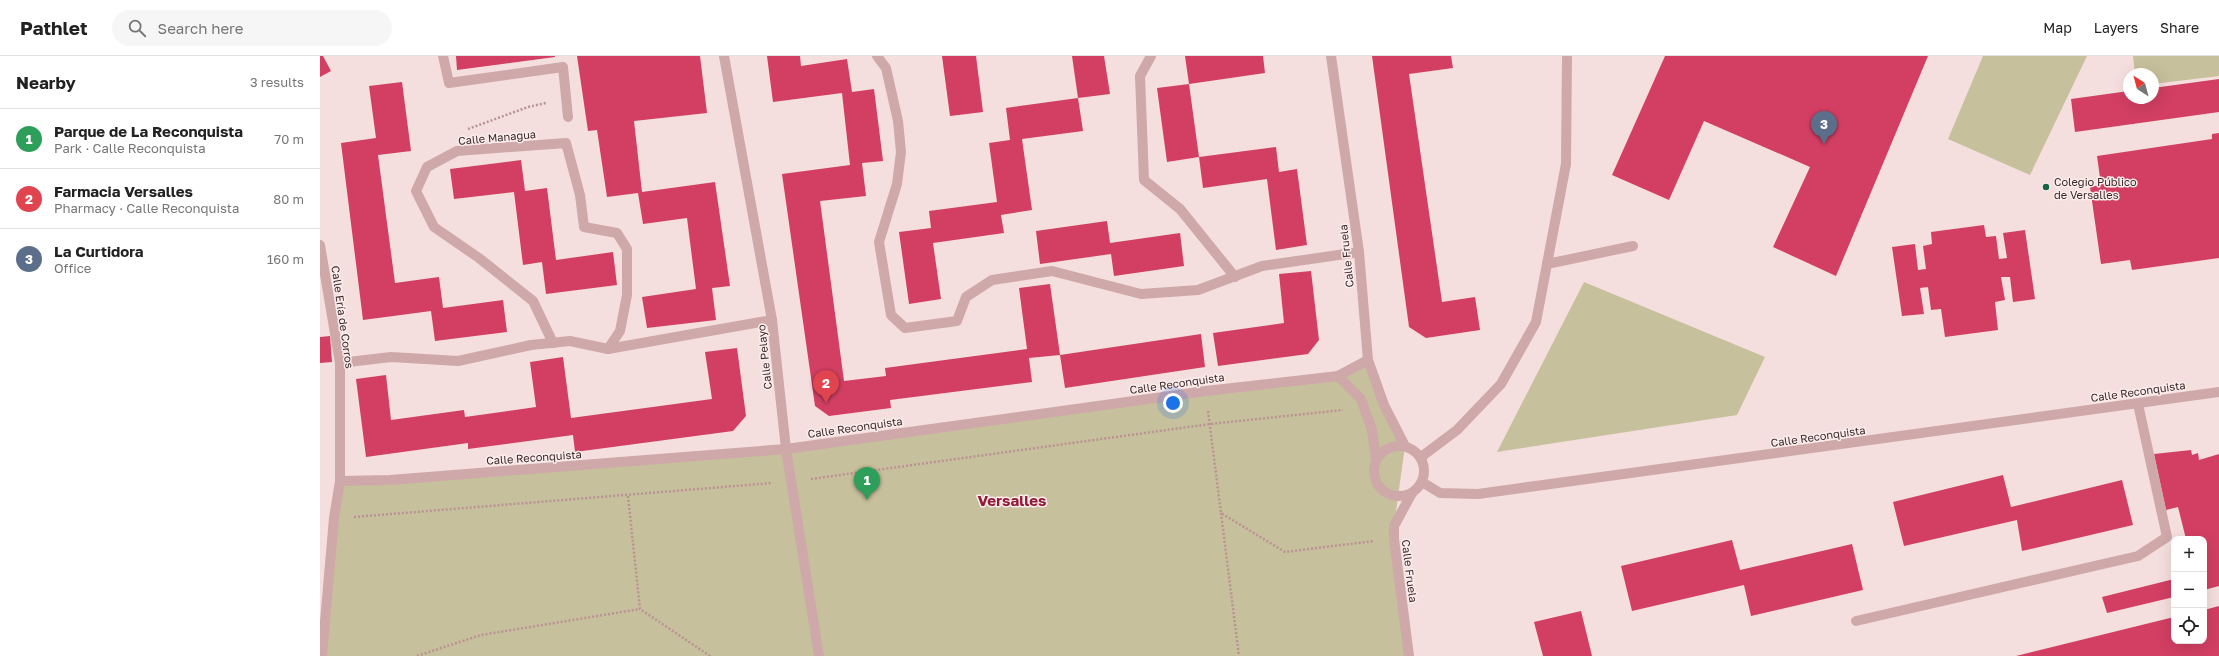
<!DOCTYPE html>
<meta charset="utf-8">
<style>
:root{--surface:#fff;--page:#f6f6f6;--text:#222;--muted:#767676;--line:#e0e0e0;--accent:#0b8043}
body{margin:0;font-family:"Golos Text",sans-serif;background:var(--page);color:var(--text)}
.controls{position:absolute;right:12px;bottom:12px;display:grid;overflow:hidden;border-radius:8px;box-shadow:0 4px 16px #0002}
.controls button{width:36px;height:36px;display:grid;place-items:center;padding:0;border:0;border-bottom:1px solid var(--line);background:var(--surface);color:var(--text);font:20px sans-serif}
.compass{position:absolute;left:1803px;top:12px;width:36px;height:36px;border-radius:50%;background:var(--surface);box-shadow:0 4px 16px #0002;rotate:324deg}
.you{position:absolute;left:853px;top:347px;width:14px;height:14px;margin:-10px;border:3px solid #fff;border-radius:50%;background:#1a73e8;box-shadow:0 0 0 6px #1a73e833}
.badge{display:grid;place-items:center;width:26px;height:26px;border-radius:50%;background:var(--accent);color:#fff;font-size:13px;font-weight:700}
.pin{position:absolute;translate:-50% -33px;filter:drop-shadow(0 1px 2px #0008)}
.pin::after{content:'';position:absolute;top:21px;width:14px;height:12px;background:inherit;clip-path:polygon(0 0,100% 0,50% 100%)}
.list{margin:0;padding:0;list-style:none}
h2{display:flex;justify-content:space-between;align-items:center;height:52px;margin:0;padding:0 16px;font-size:17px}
h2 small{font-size:13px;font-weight:400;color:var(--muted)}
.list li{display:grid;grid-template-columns:26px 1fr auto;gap:12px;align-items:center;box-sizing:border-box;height:60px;padding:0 16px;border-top:1px solid var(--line)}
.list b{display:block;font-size:15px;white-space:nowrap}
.list p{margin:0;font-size:13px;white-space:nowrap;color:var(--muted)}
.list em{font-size:13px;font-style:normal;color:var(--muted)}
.icon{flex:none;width:22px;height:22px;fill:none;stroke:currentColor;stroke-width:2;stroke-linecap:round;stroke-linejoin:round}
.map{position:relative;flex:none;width:1899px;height:600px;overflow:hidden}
header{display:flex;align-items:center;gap:24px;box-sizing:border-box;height:56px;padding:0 20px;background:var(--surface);border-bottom:1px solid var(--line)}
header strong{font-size:19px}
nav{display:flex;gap:22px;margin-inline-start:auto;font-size:14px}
.search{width:280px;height:36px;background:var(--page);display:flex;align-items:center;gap:10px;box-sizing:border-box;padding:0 14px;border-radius:22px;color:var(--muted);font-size:15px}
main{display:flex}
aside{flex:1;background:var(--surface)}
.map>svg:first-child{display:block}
.green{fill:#c7c09c}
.building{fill:#d23f63}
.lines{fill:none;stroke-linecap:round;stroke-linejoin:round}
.path{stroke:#bb9294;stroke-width:2.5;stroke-dasharray:2 2;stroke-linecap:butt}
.lane{stroke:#cfa8a9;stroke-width:10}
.street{stroke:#cfa8a9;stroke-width:10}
.poi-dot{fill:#196244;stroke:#fcedec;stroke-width:1.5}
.labels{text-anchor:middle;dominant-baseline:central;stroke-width:3;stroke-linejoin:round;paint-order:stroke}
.street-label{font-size:11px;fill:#3b292c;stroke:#fcedec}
.poi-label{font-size:11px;fill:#3b292c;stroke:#fcedec;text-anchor:start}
.district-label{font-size:15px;font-weight:bold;fill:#941937;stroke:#fcedec}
</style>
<header>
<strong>Pathlet</strong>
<div class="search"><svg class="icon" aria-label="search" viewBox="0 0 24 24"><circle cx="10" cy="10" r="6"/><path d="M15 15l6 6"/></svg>Search here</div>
<nav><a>Map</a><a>Layers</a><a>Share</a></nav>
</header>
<main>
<aside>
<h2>Nearby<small>3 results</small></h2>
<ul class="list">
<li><span class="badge" style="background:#2e9e5b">1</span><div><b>Parque de La Reconquista</b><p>Park · Calle Reconquista</p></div><em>70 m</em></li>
<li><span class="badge" style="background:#e0444e">2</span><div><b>Farmacia Versalles</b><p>Pharmacy · Calle Reconquista</p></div><em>80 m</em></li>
<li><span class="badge" style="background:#5c6f8a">3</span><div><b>La Curtidora</b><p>Office</p></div><em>160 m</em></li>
</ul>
</aside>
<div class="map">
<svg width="1899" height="600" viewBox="0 0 1899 600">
<rect width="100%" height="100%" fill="#f5dfde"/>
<g class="green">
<polygon points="1663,0 1767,0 1710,119 1628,83"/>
<polygon points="1813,0 1899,0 1899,20 1833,28 1833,18 1815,18"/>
<polygon points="1264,226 1445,301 1417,359 1177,396"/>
<polygon points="1048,304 1085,390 1074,470 1090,600 2,600 20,425 422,397 1018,320"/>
</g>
<g class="building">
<polygon points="0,0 3,0 11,15 0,21"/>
<polygon points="136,0 235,0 235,1 137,14"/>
<polygon points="257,0 380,0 387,57 314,65 322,136 395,126 410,230 392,232 396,264 327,272 322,241 376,233 367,162 323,168 318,137 287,141 277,74 268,75"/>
<polygon points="447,0 480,0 481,10 527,3 532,36 554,33 563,105 542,107 546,140 500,145 524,325 566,320 565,312 707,293 699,232 730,228 740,299 709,302 712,326 570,344 571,352 509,360 495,350 462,118 530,109 522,37 453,46"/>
<polygon points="622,0 656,0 663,56 630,60"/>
<polygon points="752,0 784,0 790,38 758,42"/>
<polygon points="865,0 943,0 945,17 869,28"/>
<polygon points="1052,0 1131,0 1133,12 1089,18 1122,246 1155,241 1160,274 1106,282 1089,271"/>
<polygon points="1345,0 1608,0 1516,220 1453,191 1490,111 1384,65 1349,144 1292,119"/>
<polygon points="1899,23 1899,56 1755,76 1751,43 1809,35 1809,42 1833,42 1833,32"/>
<polygon points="82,26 91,95 58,99 75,227 119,221 123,252 183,244 187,276 115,285 111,255 43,264 21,87 56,82 49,30"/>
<polygon points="869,28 879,101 847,106 837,32"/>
<polygon points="758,42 763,75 702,83 712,154 681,159 684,177 613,187 621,243 589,248 579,176 611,172 609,155 677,146 669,87 690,84 686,52"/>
<polygon points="1899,77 1899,202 1812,214 1810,204 1781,208 1770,131 1781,129 1777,100 1892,83 1892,78"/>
<polygon points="956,91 959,116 977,113 987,189 956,194 947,123 883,132 879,101"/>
<polygon points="201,104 205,135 227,132 236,204 293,196 297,229 226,238 222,206 203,209 194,136 134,143 130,113"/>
<polygon points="787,165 790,187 860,177 864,210 794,220 791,198 720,208 716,175"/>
<polygon points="1664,169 1666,181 1676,180 1679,203 1687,202 1683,177 1705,174 1715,243 1693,246 1690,221 1681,221 1685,244 1675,246 1678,274 1625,281 1621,253 1611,254 1608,231 1600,232 1604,258 1582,260 1572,191 1595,188 1598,214 1606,213 1603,190 1612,188 1611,176"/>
<polygon points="991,215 999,284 988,298 898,310 893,277 964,267 959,218"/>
<polygon points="881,278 885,311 745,332 740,299"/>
<polygon points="10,280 12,306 0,307 0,281"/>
<polygon points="417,292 426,360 413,375 255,396 253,379 148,393 148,387 46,401 36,323 66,319 71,364 144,354 145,361 216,351 210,306 243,301 251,362 392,343 385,296"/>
<polygon points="1871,394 1872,399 1878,397 1879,404 1899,398 1899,530 1884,534 1884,483 1866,483 1858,451 1846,454 1834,398"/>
<polygon points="1683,419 1691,451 1802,424 1813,469 1702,495 1697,464 1584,490 1573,446"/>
<polygon points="1412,484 1420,514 1532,488 1543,534 1431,560 1424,529 1312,555 1301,510"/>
<polygon points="1854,523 1854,541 1787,557 1782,541"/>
<polygon points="1899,550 1899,600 1696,600 1854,561 1854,585 1884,585 1884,554"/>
<polygon points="1261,555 1272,600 1223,600 1214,566"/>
</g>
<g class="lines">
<g class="path">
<polyline points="148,73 208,51 226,47"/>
<polyline points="888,355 901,457 965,496 1054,485"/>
<polyline points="491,423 890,368 1023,354"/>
<polyline points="308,440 320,553 390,600"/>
<polyline points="901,457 919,600"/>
<polyline points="34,461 452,427"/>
<polyline points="97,600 161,579 320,553"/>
</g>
<polyline class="lane" points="1227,208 1313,190"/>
<g class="street">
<polyline points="123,0 129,27 243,11 248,61"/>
<polyline points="404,0 452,264 466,393 499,600"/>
<polyline points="557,0 566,12 578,65 581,96 577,128 559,186 571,259 585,272 637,265 646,241 672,224 732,215 821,238 878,234 942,210 1039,196"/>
<polyline points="831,0 820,20 824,124 860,153 915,221"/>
<polyline points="1011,0 1039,196 1048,304 1064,349 1085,390"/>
<polyline points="0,189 20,307 20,425 14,462 2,600"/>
<polyline points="233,287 213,245 159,202 114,171 96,135 107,111 137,95 246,87 260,139 264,171 297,177 307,193 307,239 300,275 288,293"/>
<polyline points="20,307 71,301 138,305 211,289 250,285 288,293 452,264"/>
<polyline points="1018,320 1041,343 1052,374 1056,404"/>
<circle cx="1079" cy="415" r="25"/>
<polyline points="1101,401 1137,374 1181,328 1216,266 1246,108 1247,0"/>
<polyline points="20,425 70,424 466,393 886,335 1018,320 1048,304"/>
<polyline points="1102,426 1120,437 1158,438 1899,336"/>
<polyline points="1536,565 1818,500 1847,481 1818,348"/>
<polyline points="1089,600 1074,483 1074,470 1092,437"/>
</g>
</g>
<circle class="poi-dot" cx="1726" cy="131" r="4"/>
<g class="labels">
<g class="street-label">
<text transform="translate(177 81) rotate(-5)">Calle Managua</text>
<text transform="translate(1026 200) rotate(-96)">Calle Fruela</text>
<text transform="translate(23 261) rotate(82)">Calle Ería de Corros</text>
<text transform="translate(444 301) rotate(-96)">Calle Pelayo</text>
<text transform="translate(857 327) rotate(-8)">Calle Reconquista</text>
<text transform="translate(1818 335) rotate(-8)">Calle Reconquista</text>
<text transform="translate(535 371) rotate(-8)">Calle Reconquista</text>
<text transform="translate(1498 380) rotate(-8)">Calle Reconquista</text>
<text transform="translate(214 401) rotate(-4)">Calle Reconquista</text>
<text transform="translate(1090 515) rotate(83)">Calle Fruela</text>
</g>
<g class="poi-label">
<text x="1734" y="125">Colegio Público<tspan x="1734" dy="13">de Versalles</tspan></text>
</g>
<g class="district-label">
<text x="692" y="444">Versalles</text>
</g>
</g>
</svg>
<div class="controls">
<button>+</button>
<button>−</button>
<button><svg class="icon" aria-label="locate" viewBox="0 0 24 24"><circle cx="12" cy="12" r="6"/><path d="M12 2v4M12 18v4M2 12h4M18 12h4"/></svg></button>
</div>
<svg class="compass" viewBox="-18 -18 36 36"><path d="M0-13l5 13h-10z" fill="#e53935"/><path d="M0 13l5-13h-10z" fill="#767676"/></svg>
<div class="you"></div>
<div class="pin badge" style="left:547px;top:444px;background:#2e9e5b">1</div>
<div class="pin badge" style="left:506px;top:347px;background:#e0444e">2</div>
<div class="pin badge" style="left:1504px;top:88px;background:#5c6f8a">3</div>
</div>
</main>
